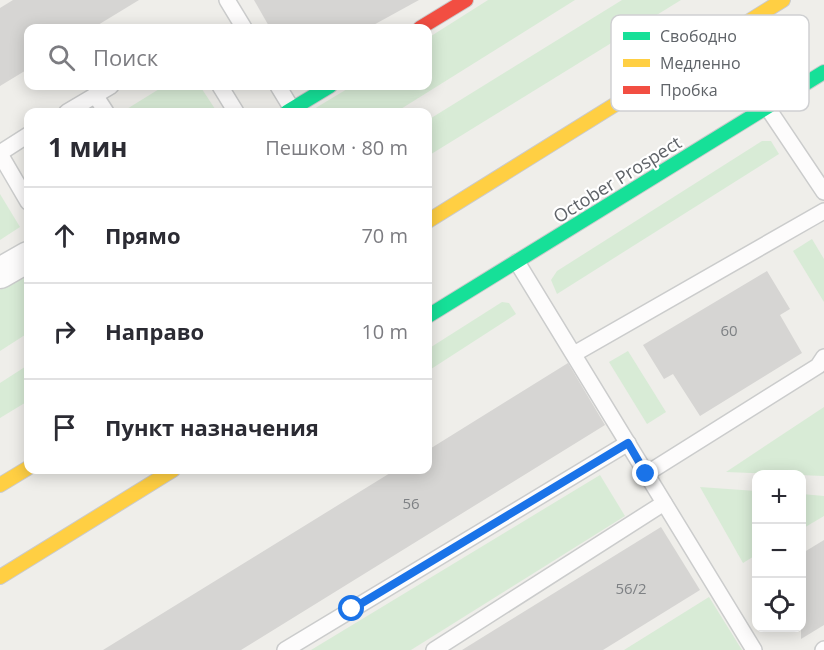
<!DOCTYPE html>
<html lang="ru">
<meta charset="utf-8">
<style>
:root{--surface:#fff;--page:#f2f2f3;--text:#2b2b33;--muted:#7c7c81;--line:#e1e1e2}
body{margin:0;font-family:"Open Sans",sans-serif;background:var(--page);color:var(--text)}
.controls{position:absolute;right:18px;bottom:18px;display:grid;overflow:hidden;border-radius:12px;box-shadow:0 3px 15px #0003}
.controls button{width:54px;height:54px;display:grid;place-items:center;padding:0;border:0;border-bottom:2px solid var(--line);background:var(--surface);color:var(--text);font:30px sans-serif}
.stop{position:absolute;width:18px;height:18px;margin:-14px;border:4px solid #1a73e8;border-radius:50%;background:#fff}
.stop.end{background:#1a73e8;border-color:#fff;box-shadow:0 2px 6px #0008}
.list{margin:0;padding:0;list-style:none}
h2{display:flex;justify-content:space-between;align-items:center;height:78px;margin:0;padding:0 24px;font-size:26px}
h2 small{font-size:20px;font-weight:400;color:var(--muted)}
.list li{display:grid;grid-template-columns:39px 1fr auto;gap:18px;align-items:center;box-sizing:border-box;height:96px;padding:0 24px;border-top:2px solid var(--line)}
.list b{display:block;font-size:22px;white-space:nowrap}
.list em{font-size:20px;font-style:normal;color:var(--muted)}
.icon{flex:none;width:33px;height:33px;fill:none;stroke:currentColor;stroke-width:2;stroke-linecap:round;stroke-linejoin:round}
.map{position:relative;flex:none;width:824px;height:650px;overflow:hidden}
.search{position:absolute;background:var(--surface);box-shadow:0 3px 15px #0003;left:24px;top:24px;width:408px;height:66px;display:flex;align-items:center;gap:15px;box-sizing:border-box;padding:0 21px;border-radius:12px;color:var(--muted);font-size:22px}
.panel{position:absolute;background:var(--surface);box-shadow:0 3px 15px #0003;left:24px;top:108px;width:408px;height:366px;border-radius:12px}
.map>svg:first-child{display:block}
.green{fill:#d8ebd6}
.building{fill:#d6d5d3}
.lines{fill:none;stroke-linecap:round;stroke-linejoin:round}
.lane-casing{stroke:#cbcccc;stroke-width:18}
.street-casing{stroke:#cbcccc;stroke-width:33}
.fast-casing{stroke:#cacacb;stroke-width:16}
.slow-casing{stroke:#cacacb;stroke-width:16}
.jam-casing{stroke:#cacacb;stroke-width:16}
.lane{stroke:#fdfcfc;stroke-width:15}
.street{stroke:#fdfcfc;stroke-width:30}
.fast{stroke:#16e098;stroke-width:14}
.slow{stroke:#ffcf43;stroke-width:14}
.jam{stroke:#f24e42;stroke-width:14}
.route{stroke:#1a73e8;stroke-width:8}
.labels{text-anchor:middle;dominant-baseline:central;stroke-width:4.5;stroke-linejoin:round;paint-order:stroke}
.number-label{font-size:15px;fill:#7e8184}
.street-label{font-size:18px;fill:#5f6368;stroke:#fff}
.key{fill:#fff;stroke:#cfd0d2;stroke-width:1.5}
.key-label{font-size:16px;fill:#5f6368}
</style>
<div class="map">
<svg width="824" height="650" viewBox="0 0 824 650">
<rect width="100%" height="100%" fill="#efeeea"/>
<g class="green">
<polygon points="488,0 575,0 396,112 309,112 352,86 428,86 428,38"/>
<polygon points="622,0 681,0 428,156 428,120"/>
<polygon points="164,86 200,86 217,112 122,112"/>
<polygon points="762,141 771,141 779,154 557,294 551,280 557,271"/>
<polygon points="0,194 20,227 0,240"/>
<polygon points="812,239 824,259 824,302 793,251"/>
<polygon points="28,272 28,333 0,351 0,290"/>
<polygon points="502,302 509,303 516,314 428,371 428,349"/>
<polygon points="628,351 666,412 647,424 609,362"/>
<polygon points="28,365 28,401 0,418 0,383"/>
<polygon points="824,407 824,476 726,472"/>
<polygon points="600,475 625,516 411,650 311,650"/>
<polygon points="700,487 756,491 756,555 743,563"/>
<polygon points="802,494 824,496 824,516 802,529"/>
<polygon points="709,597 742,650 624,650"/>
</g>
<g class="building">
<polygon points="13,0 139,0 93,28 28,28 28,69 0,86 0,8"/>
<polygon points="254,0 419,0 368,28 270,28"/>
<polygon points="767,271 790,309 780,315 802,353 700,416 673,374 664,379 643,345"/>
<polygon points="568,363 605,425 241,650 103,650 395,470 428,470 428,450"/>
<polygon points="661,527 700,590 603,650 462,650"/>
<polygon points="824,540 824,625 801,639 801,554"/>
</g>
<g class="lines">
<g class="lane-casing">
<g id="lane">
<polyline points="227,0 244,28"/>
<polyline points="220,86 236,112"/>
<polyline points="278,86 292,109"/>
<polyline points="95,95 106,112"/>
<polyline points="767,107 824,192"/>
<polyline points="67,112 111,86"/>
<polyline points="0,153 28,135"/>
<polyline points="0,154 28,202"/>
<polyline points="517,262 754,650"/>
<polyline points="574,354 824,211"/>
<polyline points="646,474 818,366 824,357"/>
<polyline points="285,650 628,443"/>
<polyline points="434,650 664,503"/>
<polyline points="823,650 824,649"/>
</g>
</g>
<g class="street-casing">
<polyline id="street" points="0,273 28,257"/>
</g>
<g class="fast-casing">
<g id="fast">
<polyline points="287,112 330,86"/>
<polyline points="428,316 824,72"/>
</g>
</g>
<g class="slow-casing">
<g id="slow">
<polyline points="428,221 783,0"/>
<polyline points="0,485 28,468"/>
<polyline points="0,577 173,470"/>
</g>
</g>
<g class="jam-casing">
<polyline id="jam" points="420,28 466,0"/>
</g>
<use href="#lane" class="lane"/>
<use href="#street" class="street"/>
<use href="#fast" class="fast"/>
<use href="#slow" class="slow"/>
<use href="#jam" class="jam"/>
</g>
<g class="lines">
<polyline class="route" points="352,609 628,443 646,474"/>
</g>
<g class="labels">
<g class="number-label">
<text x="729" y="330">60</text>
<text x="411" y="503">56</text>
<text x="631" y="588">56/2</text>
</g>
<g class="street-label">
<text transform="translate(617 179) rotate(-32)">October Prospect</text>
</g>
</g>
<rect x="611" y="15" width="198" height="96" rx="9" class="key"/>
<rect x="623" y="32" width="27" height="8" fill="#16e098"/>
<rect x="623" y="59" width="27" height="8" fill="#ffcf43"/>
<rect x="623" y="86" width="27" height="8" fill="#f24e42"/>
<g class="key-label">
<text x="660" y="42">Свободно</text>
<text x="660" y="69">Медленно</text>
<text x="660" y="96">Пробка</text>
</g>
</svg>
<div class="controls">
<button>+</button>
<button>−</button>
<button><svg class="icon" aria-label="locate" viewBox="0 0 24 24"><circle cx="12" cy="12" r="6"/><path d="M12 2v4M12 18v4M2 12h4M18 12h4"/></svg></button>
</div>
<div class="stop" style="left:352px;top:609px"></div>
<div class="stop end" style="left:646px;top:474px"></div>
<div class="search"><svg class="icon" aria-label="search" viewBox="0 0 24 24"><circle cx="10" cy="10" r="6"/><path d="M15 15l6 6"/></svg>Поиск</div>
<section class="panel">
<h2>1 мин<small>Пешком · 80 m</small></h2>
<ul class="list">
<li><svg class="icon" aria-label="ahead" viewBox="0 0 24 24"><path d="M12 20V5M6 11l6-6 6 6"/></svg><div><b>Прямо</b></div><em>70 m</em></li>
<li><svg class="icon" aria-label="right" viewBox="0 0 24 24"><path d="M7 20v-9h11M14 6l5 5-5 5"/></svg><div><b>Направо</b></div><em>10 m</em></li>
<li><svg class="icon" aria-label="arrive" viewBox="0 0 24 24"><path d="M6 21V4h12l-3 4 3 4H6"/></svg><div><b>Пункт назначения</b></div></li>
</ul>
</section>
</div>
